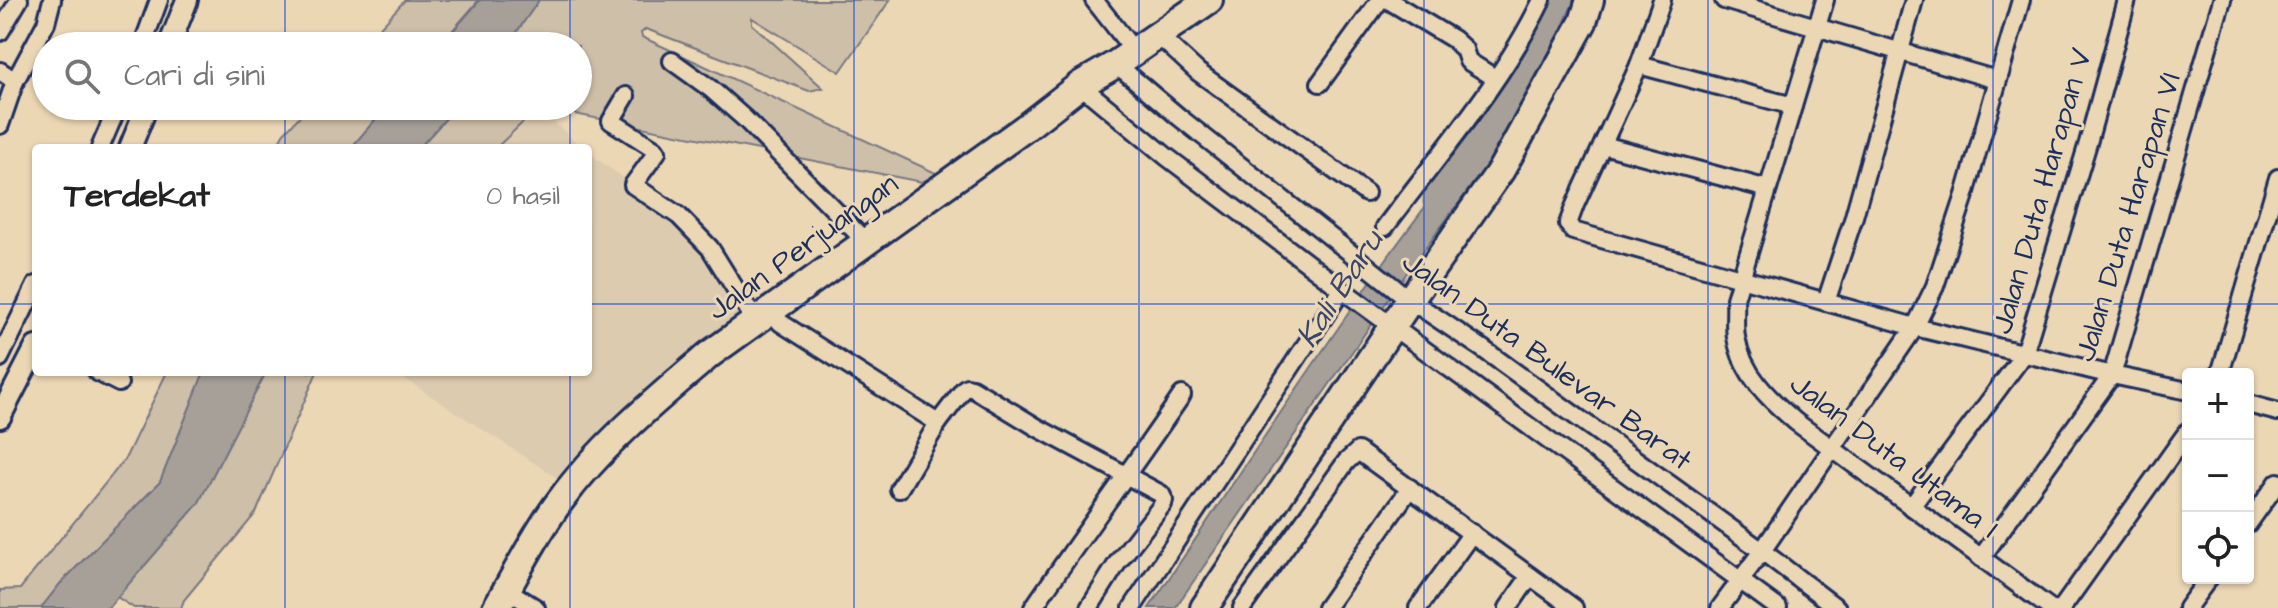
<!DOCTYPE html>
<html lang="id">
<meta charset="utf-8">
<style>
:root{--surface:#fff;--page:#f2f2f2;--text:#222;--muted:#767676;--line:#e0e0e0}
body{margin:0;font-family:"Architects Daughter",sans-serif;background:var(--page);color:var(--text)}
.controls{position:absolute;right:24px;bottom:24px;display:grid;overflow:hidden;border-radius:8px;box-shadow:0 2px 6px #0004}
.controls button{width:72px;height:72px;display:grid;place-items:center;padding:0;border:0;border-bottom:2px solid var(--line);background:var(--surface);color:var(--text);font:40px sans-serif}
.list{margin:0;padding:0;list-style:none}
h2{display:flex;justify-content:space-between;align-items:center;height:104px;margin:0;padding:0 32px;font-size:34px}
h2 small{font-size:26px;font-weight:400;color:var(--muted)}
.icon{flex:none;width:44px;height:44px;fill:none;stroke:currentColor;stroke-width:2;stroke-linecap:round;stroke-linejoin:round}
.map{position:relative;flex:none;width:2278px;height:608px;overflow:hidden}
.search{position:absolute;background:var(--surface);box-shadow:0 2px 6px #0004;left:32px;top:32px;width:560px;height:88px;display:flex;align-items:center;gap:20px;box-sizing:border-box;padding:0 28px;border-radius:44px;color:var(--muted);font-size:30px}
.panel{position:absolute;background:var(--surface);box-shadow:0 2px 6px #0004;left:32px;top:144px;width:560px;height:232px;border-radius:8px}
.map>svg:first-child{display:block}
.built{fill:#ddcbaf}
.green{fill:#cebfa8;stroke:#747783;stroke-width:2}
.water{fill:#a7a099;stroke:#6f7381;stroke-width:2}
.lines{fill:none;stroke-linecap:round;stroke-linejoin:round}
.river{stroke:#a7a099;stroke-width:28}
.minor-casing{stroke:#1b2f5e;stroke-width:22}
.tertiary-casing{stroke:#1b2f5e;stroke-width:26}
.primary-casing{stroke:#1b2f5e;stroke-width:32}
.minor{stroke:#ecd7b5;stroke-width:16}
.tertiary{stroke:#ecd7b5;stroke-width:20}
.primary{stroke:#ecd7b5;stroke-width:26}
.grid{fill:none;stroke:#1d4ed8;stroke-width:2;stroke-opacity:0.55}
.labels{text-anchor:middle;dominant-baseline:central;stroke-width:6;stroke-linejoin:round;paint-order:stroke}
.street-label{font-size:30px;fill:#1b2f5e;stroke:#ecd7b5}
.water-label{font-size:32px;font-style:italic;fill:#37466a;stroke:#ecd7b5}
</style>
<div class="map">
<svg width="2278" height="608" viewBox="0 0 2278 608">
<rect width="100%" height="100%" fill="#ecd7b5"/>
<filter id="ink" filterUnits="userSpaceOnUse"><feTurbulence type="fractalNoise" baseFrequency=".0125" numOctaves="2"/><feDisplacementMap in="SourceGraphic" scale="16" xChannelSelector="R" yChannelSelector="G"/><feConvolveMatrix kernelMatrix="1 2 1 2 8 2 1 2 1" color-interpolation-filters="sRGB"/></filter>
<g filter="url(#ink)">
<g class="built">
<polygon points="538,107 582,148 496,148"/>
<polygon points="588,153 679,216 756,322 571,487 394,372 588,372"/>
</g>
<g class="green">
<polygon points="405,0 479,0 439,46 363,46"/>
<polygon points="539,0 890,0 840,72 752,18 752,24 823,88 809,91 646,29 641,33 642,37 938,174 922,182 539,107 496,148 419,148 457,106 578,106 578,46 507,46"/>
<polygon points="309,106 387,106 351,148 276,148 283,134"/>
<polygon points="167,372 204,372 160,482 60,584 41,608 0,608 0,590 20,589 125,459"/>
<polygon points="266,372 317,372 256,513 184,600 181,608 134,608 117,597 198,504"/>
</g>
<g class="water">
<polygon points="480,0 539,0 507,46 440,46"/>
<path d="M1563,0H1574L1560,33L1499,149L1408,271L1175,608H1149C1228,492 1304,375 1385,261C1446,175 1518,96 1563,0Z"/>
<polygon points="387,106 457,106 419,148 351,148"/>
<polygon points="204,372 266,372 198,504 108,608 41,608 60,584 160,482"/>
</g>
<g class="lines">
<polyline class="river" points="1436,201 1558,0"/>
<g class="minor-casing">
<g id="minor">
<polyline points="1094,0 1134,51"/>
<polyline points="1388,0 1453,39 1464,49 1468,61 1495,78"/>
<polyline points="1662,0 1639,65 1575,205 1568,224 1573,231 1915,327 2112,375 2188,391"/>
<polyline points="1724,0 1997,80"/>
<path d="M1825,0L1735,299C1736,311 1734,325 1736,337C1742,374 1769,399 1796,422L2050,608"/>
<polyline points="0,32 19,0"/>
<polyline points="1159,36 1198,72 1366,193"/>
<polyline points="142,46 159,0"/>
<polyline points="672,61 711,89 745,119 865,241"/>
<polyline points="1116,64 1179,117 1410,300 1483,349 1762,551 1837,608"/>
<polyline points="1639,65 1793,106"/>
<polyline points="0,71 15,81"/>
<polyline points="1320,83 1380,0"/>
<polyline points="1080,85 1167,157 1352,297 1778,608"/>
<polyline points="626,96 611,121 655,149 657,152 633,185 679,216 710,248 756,322"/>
<polyline points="0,125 15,81 46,23 52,0"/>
<polyline points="1603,145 1768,189"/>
<polyline points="100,148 118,106"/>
<path d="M1385,227C1440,153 1502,83 1542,0"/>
<polyline points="1826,302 1853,220 1914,0"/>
<polyline points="770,310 781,323 938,423 964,389 967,387 972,388 1038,428 1161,494 1164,500 1163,504 1118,562 1089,608"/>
<polyline points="0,358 36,285"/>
<polyline points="97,372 119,383"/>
<polyline points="2220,374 2278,178"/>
<polyline points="2248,404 2278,412"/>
<polyline points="899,489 938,423"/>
<polyline points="1911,507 2024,354 2088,143 2127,0"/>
<polyline points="2248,524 2278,482"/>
<polyline points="1981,558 2112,375 2222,0"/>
<polyline points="507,590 536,608"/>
<path d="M1033,608C1082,536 1133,467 1182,395"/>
<polyline points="1132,608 1342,290"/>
<polyline points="1242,608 1346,462 1358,451 1574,608"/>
<polyline points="1326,608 1410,488"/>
<polyline points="1418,608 1472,533"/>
<polyline points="1508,608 1530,576"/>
<polyline points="1720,608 1762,551 1915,327 1935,286 1965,195 2021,0"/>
<polyline points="2062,608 2188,431"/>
<polyline points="2187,608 2209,578"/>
</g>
</g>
<g class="tertiary-casing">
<g id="tertiary">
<polyline points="169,46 187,0"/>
<polyline points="130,148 147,106"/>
<polyline points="0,417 36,347"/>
</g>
</g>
<g class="primary-casing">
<g id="primary">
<path d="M496,608C517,573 535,534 560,501C601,445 657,399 710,354L1025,128L1080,85L1116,64L1209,0"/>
<polyline points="1204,608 1410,300 1501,170 1583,22 1590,0"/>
</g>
</g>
<use href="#minor" class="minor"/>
<use href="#tertiary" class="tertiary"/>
<use href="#primary" class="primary"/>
</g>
</g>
<path class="grid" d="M285,0V46M570,0V46M854,0V608M1139,0V608M1424,0V608M1708,0V608M1993,0V608M285,106V148M570,106V148M0,304H36M588,304H2278M285,372V608M570,372V608"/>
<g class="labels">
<g class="street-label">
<text transform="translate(2042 191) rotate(-74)">Jalan Duta Harapan V</text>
<text transform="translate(2128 217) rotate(-73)">Jalan Duta Harapan VI</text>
<text transform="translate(803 247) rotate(-36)">Jalan Perjuangan</text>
<text transform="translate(1547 361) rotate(36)">Jalan Duta Bulevar Barat</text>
<text transform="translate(1894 456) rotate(37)">Jalan Duta Utama I</text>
</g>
<g class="water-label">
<text transform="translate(1340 289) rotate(-57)">Kali Baru</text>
</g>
</g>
</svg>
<div class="controls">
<button>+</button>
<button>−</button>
<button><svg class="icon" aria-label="locate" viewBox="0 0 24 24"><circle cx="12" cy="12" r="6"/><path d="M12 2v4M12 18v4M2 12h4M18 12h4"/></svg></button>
</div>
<div class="search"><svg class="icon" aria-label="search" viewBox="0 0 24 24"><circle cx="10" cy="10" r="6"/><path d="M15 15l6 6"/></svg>Cari di sini</div>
<section class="panel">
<h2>Terdekat<small>0 hasil</small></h2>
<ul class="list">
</ul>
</section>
</div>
